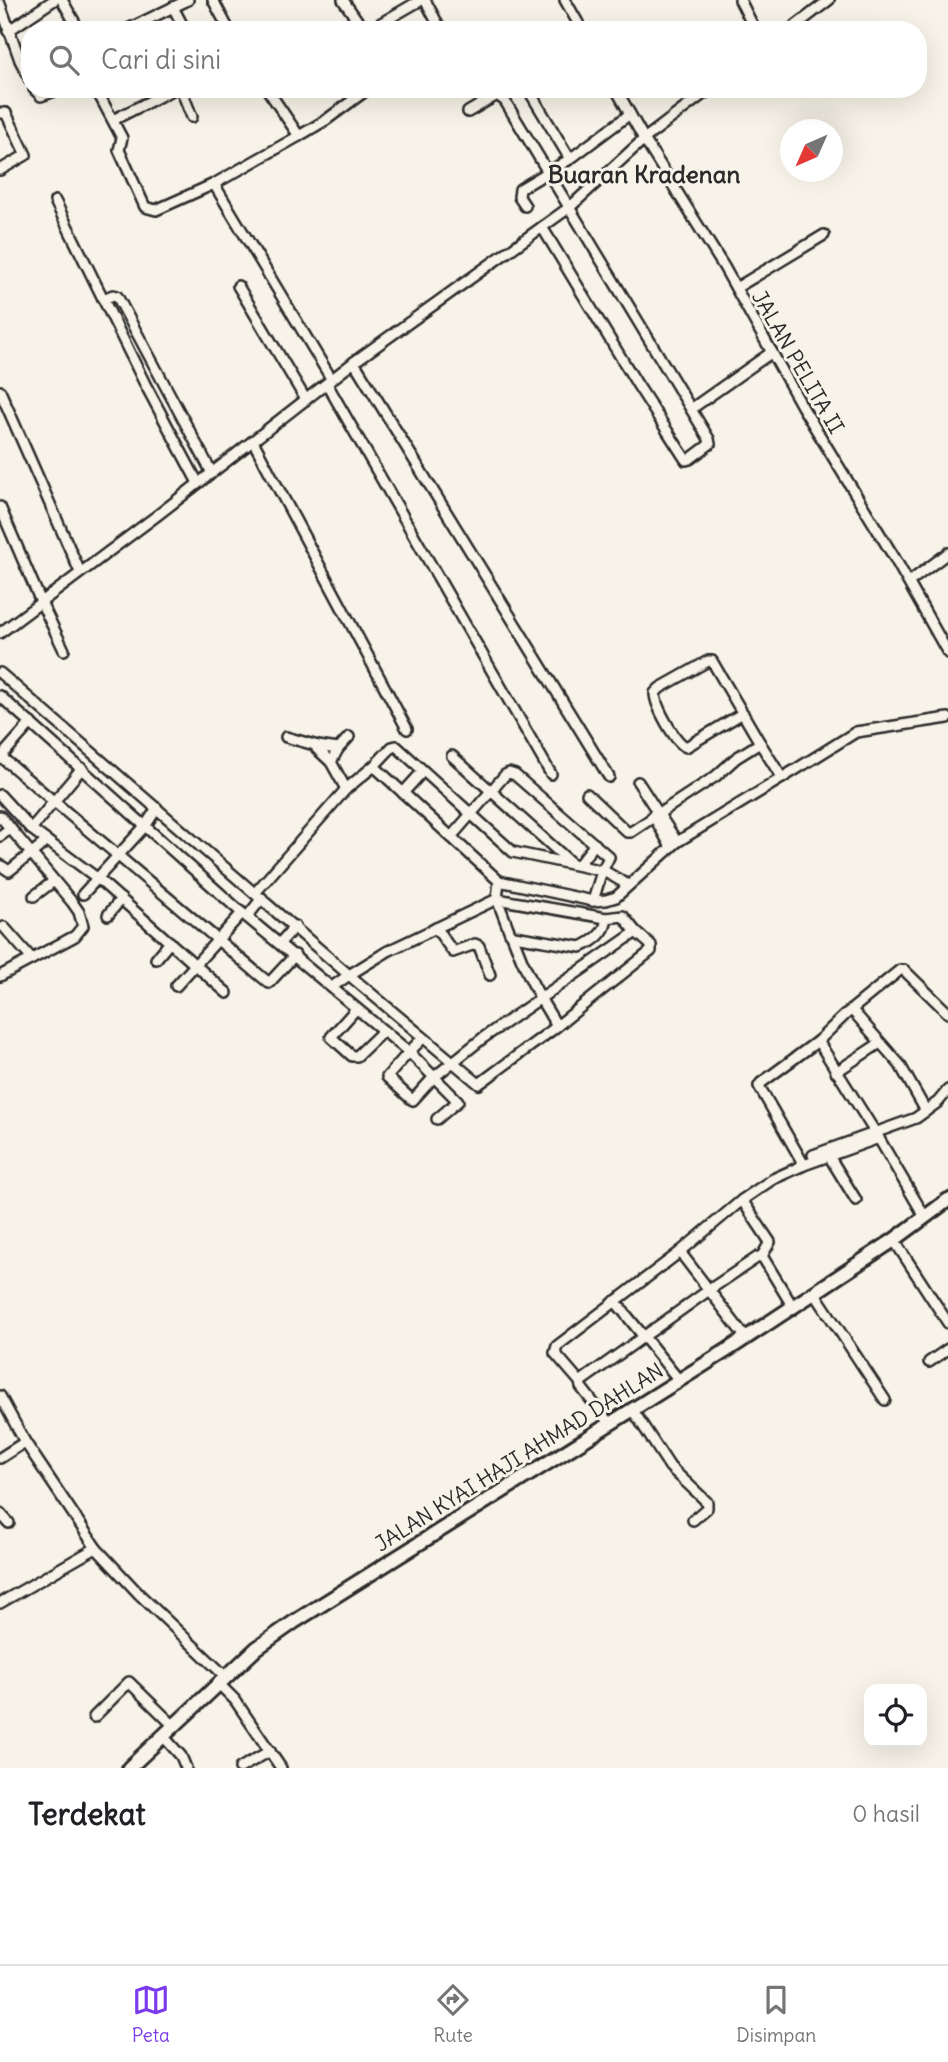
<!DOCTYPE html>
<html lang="id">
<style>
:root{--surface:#fff;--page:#f6f6f6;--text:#202124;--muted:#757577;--line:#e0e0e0;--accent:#7c3aed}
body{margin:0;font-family:Delius,sans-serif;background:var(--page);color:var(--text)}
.controls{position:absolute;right:21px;bottom:21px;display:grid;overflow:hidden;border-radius:14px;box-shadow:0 7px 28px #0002}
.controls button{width:63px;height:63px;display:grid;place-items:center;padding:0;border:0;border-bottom:2px solid var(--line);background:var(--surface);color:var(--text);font:35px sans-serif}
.compass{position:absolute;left:780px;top:119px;width:63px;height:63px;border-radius:50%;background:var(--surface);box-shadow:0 7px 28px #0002;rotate:225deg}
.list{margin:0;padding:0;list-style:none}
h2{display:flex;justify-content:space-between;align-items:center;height:91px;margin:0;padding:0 28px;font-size:30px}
h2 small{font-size:23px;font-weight:400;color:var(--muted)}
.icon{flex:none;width:38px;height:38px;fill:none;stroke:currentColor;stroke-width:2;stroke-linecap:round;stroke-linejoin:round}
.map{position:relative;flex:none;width:948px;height:1768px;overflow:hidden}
.search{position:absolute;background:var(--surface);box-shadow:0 7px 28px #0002;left:21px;right:21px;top:21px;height:77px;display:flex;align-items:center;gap:18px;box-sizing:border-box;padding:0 24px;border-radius:28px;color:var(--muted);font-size:26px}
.sheet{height:196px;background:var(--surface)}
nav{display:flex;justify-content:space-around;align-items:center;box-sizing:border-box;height:98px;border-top:2px solid var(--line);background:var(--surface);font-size:19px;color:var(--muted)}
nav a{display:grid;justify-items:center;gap:4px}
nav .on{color:var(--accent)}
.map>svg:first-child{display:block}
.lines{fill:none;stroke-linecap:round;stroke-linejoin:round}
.street-casing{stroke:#2b2b2b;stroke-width:14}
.secondary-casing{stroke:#2b2b2b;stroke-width:18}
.street{stroke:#f7f3e8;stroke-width:9}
.secondary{stroke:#f7f3e8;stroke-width:12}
.labels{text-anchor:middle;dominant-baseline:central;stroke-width:6;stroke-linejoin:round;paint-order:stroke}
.street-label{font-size:21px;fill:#2b2b2b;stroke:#f7f3e8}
.quarter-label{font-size:24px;font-weight:bold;fill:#2b2b2b;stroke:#f7f3e8}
</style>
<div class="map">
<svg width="948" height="1768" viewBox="0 0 948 1768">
<rect width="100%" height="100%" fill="#f7f3e8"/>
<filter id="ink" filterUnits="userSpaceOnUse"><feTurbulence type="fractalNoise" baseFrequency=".0143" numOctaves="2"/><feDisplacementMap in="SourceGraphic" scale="14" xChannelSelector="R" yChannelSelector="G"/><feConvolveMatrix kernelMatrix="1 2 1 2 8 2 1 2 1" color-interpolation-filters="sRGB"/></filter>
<g filter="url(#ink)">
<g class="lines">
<g class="street-casing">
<g id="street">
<polyline points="62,0 79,30"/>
<polyline points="213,0 229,30"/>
<polyline points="343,0 364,30"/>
<polyline points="425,0 441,30"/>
<polyline points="565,0 582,30"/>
<polyline points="740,0 755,30"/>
<polyline points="0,4 20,60 30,55"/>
<polyline points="173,7 185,30"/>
<polyline points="126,30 188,0"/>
<polyline points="369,30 421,0"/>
<polyline points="790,30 829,0"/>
<polyline points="8,31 54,0"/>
<polyline points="20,60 30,80"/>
<polyline points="34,89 41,96 61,89"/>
<polyline points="96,89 122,138 119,150 145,207 156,210 214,184 332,380"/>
<polyline points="181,89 192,117"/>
<polyline points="267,89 299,136 326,120 368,89"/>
<polyline points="528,89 570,159 630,114"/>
<polyline points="616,89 644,139 724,267 803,408 894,557 948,653"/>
<polyline points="468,112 497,95 505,101 709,439 710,444 690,459 686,460 684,457 637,384 542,227"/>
<polyline points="0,113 6,113 26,155 0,170"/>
<polyline points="113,120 174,89"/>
<polyline points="214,184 299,136"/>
<polyline points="55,201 145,384 198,483"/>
<polyline points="525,206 519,197 520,189 570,159"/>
<polyline points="238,286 306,400"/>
<polyline points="736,288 824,235"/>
<polyline points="103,299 113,295 117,296 212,473"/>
<polyline points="354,362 609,777"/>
<polyline points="327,384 551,774"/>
<polyline points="0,391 80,572"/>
<polyline points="691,409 772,352"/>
<polyline points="253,441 407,729"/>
<polyline points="0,507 41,602 64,650"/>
<polyline points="909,582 948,553"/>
<polyline points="0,633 159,514 354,362 570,207 644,139 710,89"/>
<polyline points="0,673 349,975 479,1084 552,1030 651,951 651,945 636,932"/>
<polyline points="0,696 242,913 409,1052 387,1077 411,1099 413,1100 433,1078 483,1038 636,932 623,916 606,918 497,899 388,951 349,975 332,987"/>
<path d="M743,713L686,747C675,742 655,706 655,693L660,688L708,661H712L760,743"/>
<polyline points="286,737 318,746"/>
<polyline points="338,749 318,746 317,749 331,762 346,789"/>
<polyline points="0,756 269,983 295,955"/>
<polyline points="452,756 570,862"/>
<polyline points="0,758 31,723"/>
<polyline points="331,762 338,749 349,737"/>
<polyline points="374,766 392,747 396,746 513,852 604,871 628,885"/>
<polyline points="82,768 31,829 97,878 227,993"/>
<polyline points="403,793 423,771"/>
<polyline points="587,794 627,832 631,832 716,776 736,758 760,743 782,778 856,732 948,718"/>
<polyline points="0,795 31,829"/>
<polyline points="653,815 671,847"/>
<polyline points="0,816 72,902 79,912 83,926 75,936 0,976"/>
<polyline points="0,836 11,828"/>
<polyline points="451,837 505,775 509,773 515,775 609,857 602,871 593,901"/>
<polyline points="677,842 782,778"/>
<polyline points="579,864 595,844"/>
<polyline points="0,865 9,871 47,841"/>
<polyline points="499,881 593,901 606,900 616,897 677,842 638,782"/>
<path d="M255,893L346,789L374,766L499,881L497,899L510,933L514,936L581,947C592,942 608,932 606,918"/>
<polyline points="83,894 146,825 157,808"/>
<polyline points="34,896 54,881"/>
<polyline points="108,915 121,899"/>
<polyline points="247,917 262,898"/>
<polyline points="4,927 32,959"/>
<polyline points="436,928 453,952 475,944 479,946 490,975"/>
<path d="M512,935C524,968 538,997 557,1026"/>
<polyline points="280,943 295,926"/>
<polyline points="156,959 170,942"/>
<polyline points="176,986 242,913"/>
<polyline points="356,1009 331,1037 352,1056 357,1056 383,1031"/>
<polyline points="852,1010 900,1065 926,1111"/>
<polyline points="423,1038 409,1052 458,1101 437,1119"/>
<polyline points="818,1041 878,1137 925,1217"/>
<polyline points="836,1072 880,1043"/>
<polyline points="813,1155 916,1118 938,1102 948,1090"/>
<polyline points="829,1156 856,1200"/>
<polyline points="804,1165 759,1086 761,1083 818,1041 846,1014 900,970 904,970 948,1013"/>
<polyline points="742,1200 770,1242 762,1256"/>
<polyline points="894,1240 948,1323"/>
<polyline points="814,1292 885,1400"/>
<polyline points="615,1301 678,1379"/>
<polyline points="746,1338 709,1290 758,1257 762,1256 793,1307"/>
<polyline points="929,1362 948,1349"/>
<polyline points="580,1382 709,1290 680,1252"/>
<polyline points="0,1396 25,1442 0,1458"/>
<polyline points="632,1409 670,1467 707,1502 707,1508 693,1520"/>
<polyline points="609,1423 581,1387 580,1382 555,1353 557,1346 680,1252 742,1200 773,1179 804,1165 879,1138"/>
<polyline points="25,1442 96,1548 139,1594 226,1677"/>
<polyline points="0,1513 9,1523"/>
<polyline points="0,1603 96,1548"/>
<polyline points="219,1684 235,1700 281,1768"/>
<polyline points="94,1717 129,1682 175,1727"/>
<polyline points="164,1737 181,1756 186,1768"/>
<polyline points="240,1768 270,1751"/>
</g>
</g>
<g class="secondary-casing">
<polyline id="secondary" points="129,1768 257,1648 294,1622 729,1349 894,1240 948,1200"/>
</g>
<use href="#street" class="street"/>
<use href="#secondary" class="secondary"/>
</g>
</g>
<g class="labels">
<g class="street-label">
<text transform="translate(798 362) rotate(60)">JALAN PELITA II</text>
<text transform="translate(519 1457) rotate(-32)">JALAN KYAI HAJI AHMAD DAHLAN</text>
</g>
<g class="quarter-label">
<text x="644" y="174">Buaran Kradenan</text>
</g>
</g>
</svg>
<div class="controls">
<button><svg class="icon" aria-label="locate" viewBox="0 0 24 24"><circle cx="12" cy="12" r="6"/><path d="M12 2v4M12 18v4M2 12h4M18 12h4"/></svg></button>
</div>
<svg class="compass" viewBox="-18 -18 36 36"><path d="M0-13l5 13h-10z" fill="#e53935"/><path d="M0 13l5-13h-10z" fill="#757577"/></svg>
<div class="search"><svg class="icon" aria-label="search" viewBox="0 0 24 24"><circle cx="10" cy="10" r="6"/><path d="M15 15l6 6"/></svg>Cari di sini</div>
</div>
<section class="sheet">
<h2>Terdekat<small>0 hasil</small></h2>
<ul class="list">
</ul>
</section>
<nav>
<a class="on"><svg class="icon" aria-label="map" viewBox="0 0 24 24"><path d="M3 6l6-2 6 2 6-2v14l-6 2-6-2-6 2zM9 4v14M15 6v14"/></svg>Peta</a>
<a><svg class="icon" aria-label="directions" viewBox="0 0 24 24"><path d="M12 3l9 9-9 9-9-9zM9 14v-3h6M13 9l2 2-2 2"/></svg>Rute</a>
<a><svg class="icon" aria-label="saved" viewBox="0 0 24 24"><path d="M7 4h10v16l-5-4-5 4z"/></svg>Disimpan</a>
</nav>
